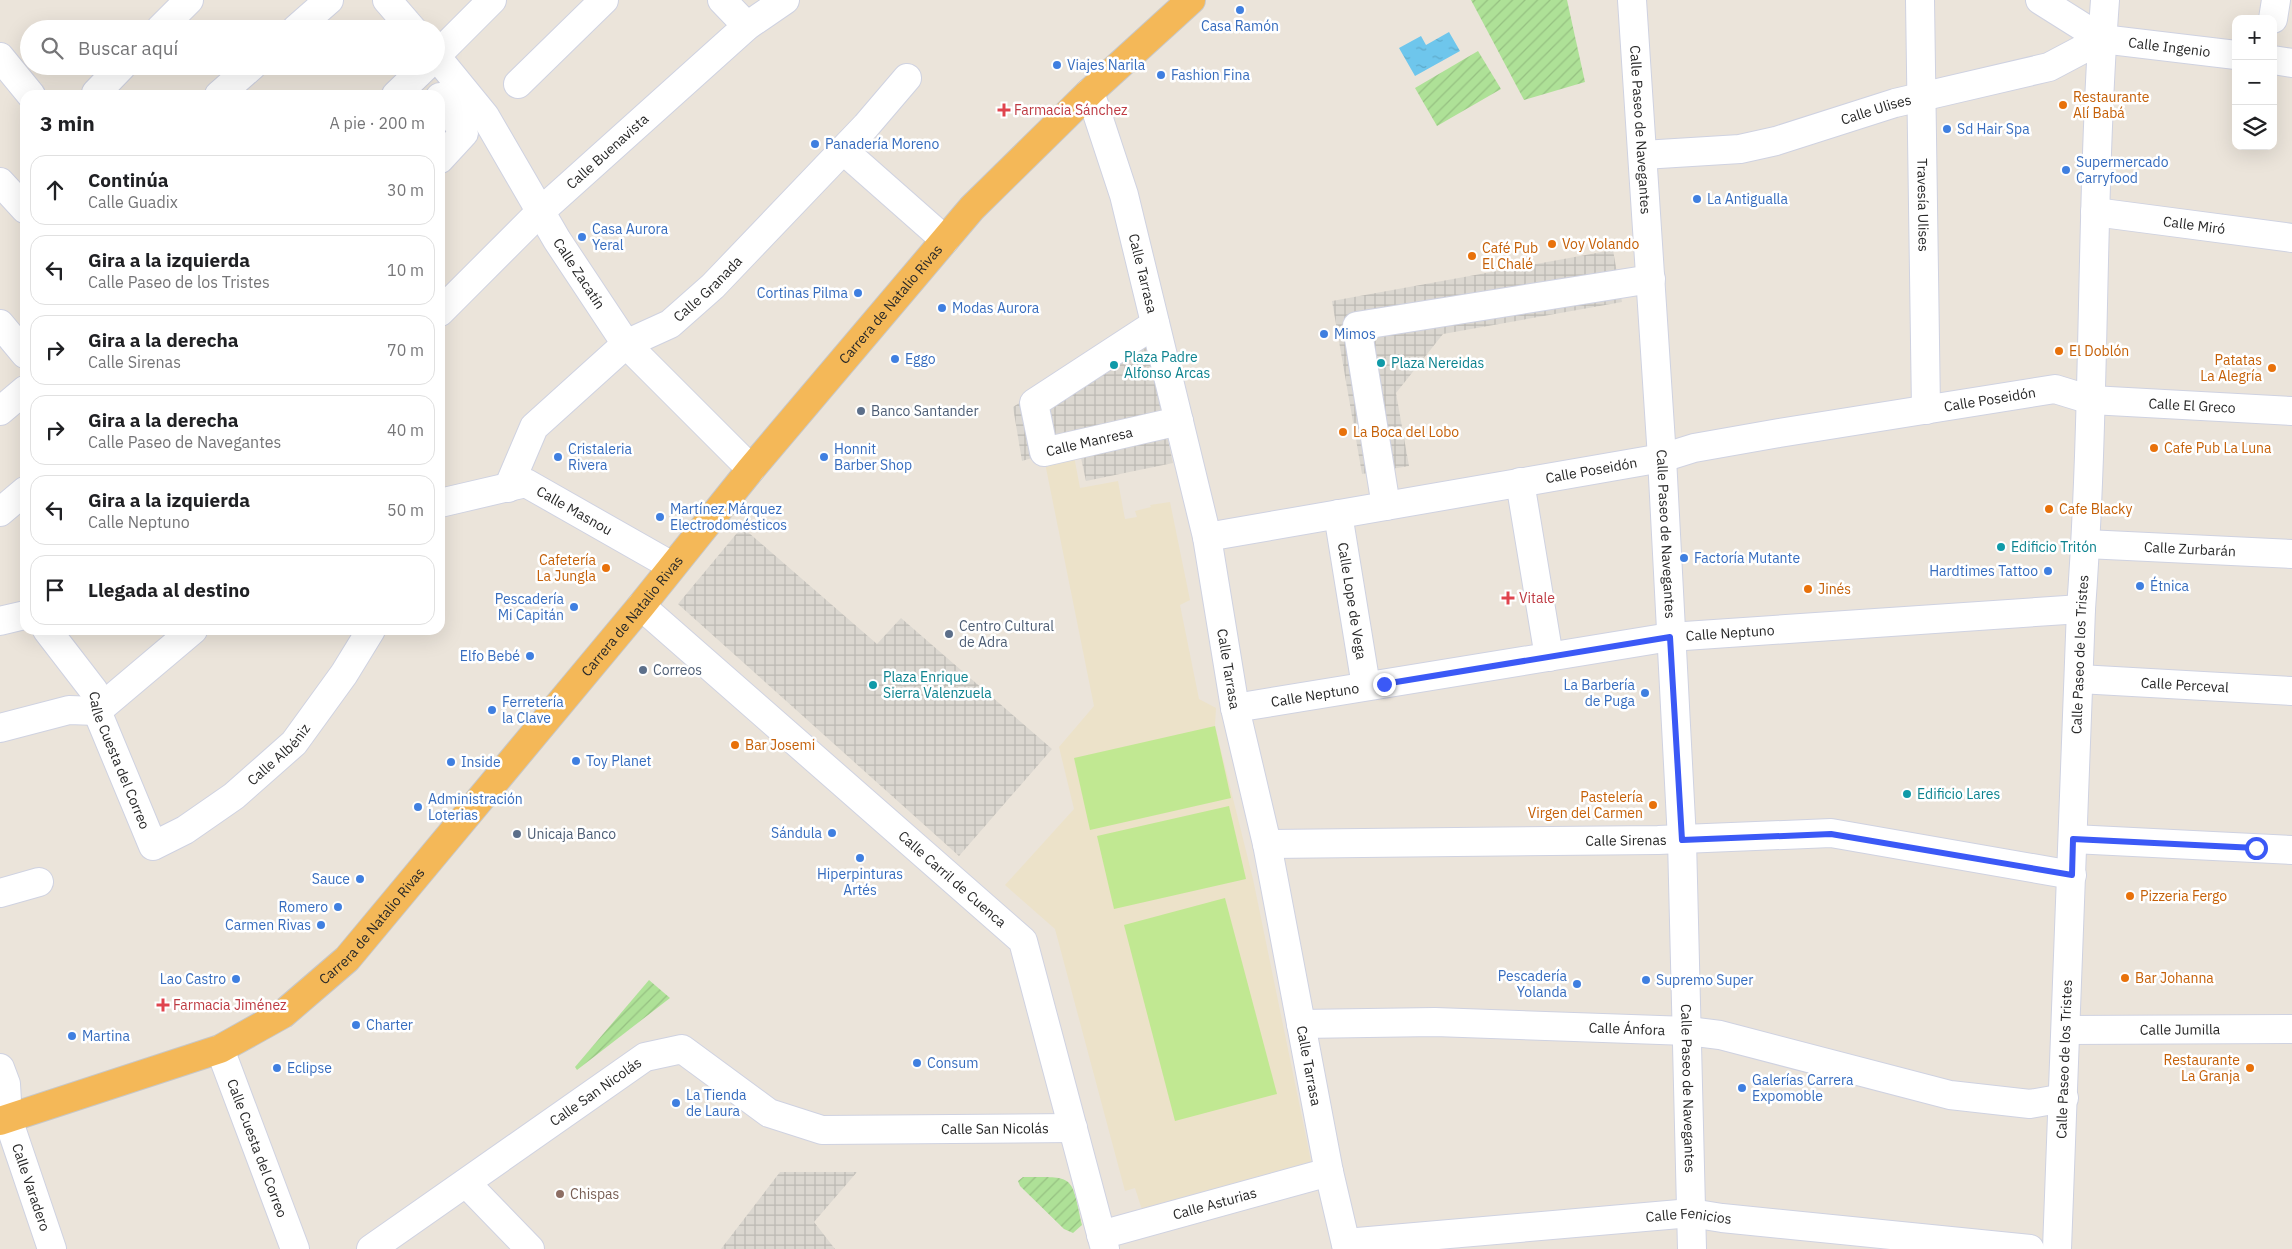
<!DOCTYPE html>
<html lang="es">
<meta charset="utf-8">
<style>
:root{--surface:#fff;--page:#f2f2f2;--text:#202124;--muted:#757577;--line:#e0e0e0}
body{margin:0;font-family:"IBM Plex Sans",sans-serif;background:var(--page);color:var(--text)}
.controls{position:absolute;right:15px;top:15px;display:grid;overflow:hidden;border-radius:10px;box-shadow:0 5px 20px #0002}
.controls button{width:45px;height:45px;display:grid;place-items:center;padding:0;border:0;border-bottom:1px solid var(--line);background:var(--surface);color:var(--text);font:25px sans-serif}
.stop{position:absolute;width:15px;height:15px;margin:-11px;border:4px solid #3b59f6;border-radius:50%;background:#fff}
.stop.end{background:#3b59f6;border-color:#fff;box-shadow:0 1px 5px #0008}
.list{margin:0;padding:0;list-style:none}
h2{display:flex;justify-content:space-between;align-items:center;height:65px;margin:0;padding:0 20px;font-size:21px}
h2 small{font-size:16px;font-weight:400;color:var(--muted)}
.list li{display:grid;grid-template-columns:32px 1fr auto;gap:15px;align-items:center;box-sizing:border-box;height:70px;margin:0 10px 10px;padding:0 10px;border:1px solid var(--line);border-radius:15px}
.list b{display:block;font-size:19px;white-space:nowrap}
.list p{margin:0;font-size:16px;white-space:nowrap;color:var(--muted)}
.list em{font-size:16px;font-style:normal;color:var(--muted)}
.icon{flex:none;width:28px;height:28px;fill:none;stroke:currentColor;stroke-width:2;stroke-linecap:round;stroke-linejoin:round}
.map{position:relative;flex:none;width:2292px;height:1249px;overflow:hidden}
.search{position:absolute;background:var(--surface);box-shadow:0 5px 20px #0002;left:20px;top:20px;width:425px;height:55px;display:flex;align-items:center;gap:12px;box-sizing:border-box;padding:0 18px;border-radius:28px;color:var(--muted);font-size:19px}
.panel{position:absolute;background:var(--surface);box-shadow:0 5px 20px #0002;left:20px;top:90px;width:425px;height:545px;border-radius:15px}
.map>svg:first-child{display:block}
.education{fill:#ece2c9}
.garden{fill:url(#garden-furrows)}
.pitch{fill:#c1e892}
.plaza{fill:url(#plaza-grid)}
.water{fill:url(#water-ripples)}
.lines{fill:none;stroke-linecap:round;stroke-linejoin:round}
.pedestrian-casing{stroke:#cfd2e1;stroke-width:30}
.minor-casing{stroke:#cfd2e1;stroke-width:30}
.tertiary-casing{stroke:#cfd2e1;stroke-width:30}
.trunk-casing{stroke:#c7c7c7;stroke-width:30}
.pedestrian{stroke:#fff;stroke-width:28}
.minor{stroke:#fff;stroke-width:28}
.tertiary{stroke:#fff;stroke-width:28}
.trunk{stroke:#f4b858;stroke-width:28}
.route{stroke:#3b59f6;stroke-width:6}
.shop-dot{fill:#3f7fe0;stroke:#fff;stroke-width:2}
.food-dot{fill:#e8710a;stroke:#fff;stroke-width:2}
.health-dot{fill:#e0444e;stroke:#fff;stroke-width:2}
.culture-dot{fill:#0f9aa8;stroke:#fff;stroke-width:2}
.service-dot{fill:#5c6f8a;stroke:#fff;stroke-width:2}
.education-dot{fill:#8d6e63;stroke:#fff;stroke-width:2}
.labels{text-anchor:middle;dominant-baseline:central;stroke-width:5;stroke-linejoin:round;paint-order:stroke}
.shop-label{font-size:14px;fill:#366cbe;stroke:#fff;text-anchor:start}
.street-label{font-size:14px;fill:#282828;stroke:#fff}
.food-label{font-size:14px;fill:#c56008;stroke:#fff;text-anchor:start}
.health-label{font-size:14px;fill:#be3a42;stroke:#fff;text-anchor:start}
.culture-label{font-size:14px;fill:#0d838f;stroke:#fff;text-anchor:start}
.service-label{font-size:14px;fill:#4e5e75;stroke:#fff;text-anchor:start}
.education-label{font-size:14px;fill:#785e54;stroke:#fff;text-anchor:start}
</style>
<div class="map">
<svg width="2292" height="1249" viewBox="0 0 2292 1249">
<defs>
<pattern id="garden-furrows" width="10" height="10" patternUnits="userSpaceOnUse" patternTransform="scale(1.25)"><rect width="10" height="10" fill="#aee197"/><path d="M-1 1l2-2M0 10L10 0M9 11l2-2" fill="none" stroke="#96c182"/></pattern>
<pattern id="plaza-grid" width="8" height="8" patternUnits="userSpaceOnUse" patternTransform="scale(1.25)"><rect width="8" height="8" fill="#dbd7d0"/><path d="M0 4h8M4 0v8" fill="none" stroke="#bcb9b3"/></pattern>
<pattern id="water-ripples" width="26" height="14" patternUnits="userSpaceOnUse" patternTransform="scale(1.25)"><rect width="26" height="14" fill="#6ec6ec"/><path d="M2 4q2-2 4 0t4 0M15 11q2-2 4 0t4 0" fill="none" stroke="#5faaca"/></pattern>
</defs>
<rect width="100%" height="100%" fill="#ebe4da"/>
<polygon class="education" points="1074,456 1080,488 1118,481 1125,519 1137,517 1135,511 1151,507 1150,505 1170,502 1190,600 1180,605 1199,699 1216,708 1215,726 1253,879 1312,1166 1142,1210 1135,1188 1125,1191 1055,929 1005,885 1074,809 1059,747 1094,706 1045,463"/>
<g class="garden">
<polygon points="1471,0 1567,0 1585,82 1524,100"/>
<polygon points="1478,51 1501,89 1437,126 1415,88"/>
<polygon points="649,980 670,998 577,1070 575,1067"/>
<path d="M1023,1177C1075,1177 1071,1174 1082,1225L1073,1233L1064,1229L1020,1186L1018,1181Z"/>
</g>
<g class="pitch">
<polygon points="1215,726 1231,798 1090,830 1074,758"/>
<polygon points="1229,806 1246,879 1114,909 1097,836"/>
<polygon points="1225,898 1277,1094 1175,1121 1124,925"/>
</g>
<g class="plaza">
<polygon points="1613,250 1622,302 1443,334 1396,393 1409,466 1362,474 1332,301"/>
<polygon points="1142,322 1173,463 1086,481 1078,444 1022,461 1013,407"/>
<polygon points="742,527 877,644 901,618 1052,749 959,856 678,604"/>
<polygon points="780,1172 857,1172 814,1222 835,1249 721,1249"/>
</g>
<polygon class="water" points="1449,32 1460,51 1415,76 1399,48 1421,36 1426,45"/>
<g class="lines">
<g class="pedestrian-casing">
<g id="pedestrian">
<path id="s1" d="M1155,324L1034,403L1044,452L1179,421"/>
<polyline points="1386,506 1357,326 1651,279"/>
</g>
</g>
<g class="minor-casing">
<g id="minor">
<polyline points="722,0 747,26"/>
<path id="s2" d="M1632,0L1662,458L1682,840L1692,1249"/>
<path id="s3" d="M1920,0L1926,410"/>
<polyline points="2273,19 2276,0"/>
<polyline points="160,29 189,0"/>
<polyline points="296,29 329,0"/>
<polyline points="436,56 492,0"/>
<polyline points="0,57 31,95"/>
<polyline points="518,84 604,0"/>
<polyline points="96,93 122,66"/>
<polyline points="219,95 252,66"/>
<polyline points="396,95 426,66"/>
<polyline points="440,97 464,133 440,159"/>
<polyline points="843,150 945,240"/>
<path id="s4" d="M1643,155L1740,149L1776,141L1895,103L2049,67L2102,39"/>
<polyline points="0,182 25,209"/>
<path id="s5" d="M2095,212L2292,238"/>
<path id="s6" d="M440,312L541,211L747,26L785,0"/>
<polyline points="0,324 25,354"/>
<polyline points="0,411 25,390"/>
<polyline points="1520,482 1549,657"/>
<path id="s7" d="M508,488L534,427L626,344L670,324L713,286L866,126L907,78"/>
<path id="s8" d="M440,503L526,483L672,566"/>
<polyline points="0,512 25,491"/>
<path id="s9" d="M1338,514L1366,686"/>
<path id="s10" d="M1207,537L1662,458L1694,448L1779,433L2055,389L2091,400L2292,411"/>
<path id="s11" d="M2086,544L2292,554"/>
<polyline points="0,621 25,615"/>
<path id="s12" d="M47,630L94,691L97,711L153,846L185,830L234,796L294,743L344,674L371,630"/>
<path id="s13" d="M2079,679L2292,691"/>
<path id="s14" d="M1235,708L1670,637L2081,609"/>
<polyline points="0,728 69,710 97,711 193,630"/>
<polyline points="2073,839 2292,850"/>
<path id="s15" d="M1267,844L1658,840L1831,833L2072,875"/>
<polyline points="0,893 39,882"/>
<path id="s16" d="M1301,1024L1435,1022L1688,1031L1720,1035L1950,1095L2030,1104L2064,1098"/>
<path id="s17" d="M2066,1030L2292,1029"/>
<path id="s18" d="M220,1049L295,1249"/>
<polyline points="0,1068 6,1084 8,1119"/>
<polyline points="466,1183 530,1249"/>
<path id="s19" d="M1101,1235L1329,1172"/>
<path id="s20" d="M1346,1243L1691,1213L1722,1218L2030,1249"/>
<path id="s21" d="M371,1249L645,1057L682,1049L769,1113L822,1130L1073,1128"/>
</g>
</g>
<g class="tertiary-casing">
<g id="tertiary">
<polyline points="387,0 412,29"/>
<path id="s22" d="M2040,0L2102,39L2236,55"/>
<path id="s23" d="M436,56L485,116L557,240L626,344L751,469"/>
<polyline points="2273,60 2292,63"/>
<path id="s24" d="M1090,92L1124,195L1207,537L1235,708L1267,844L1329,1172L1347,1249"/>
<path id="s25" d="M641,606L1023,941L1105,1249"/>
<path id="s26" d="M8,1119L52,1249"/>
<path id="s27" d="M2057,1249L2081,609C2096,406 2090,203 2105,0"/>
</g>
</g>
<g class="trunk-casing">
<g id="trunk">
<path id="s28" d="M0,1121L220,1049L283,1014L347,959L641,606L751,469L972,208L1090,92L1191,0"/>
</g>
</g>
<use href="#pedestrian" class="pedestrian"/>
<use href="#minor" class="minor"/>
<use href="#tertiary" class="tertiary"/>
<use href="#trunk" class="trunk"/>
</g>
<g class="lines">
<polyline class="route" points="1384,684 1670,637 1682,840 1831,834 2072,875 2073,839 2256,848"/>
</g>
<g class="shop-dot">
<circle cx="1240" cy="10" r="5"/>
<circle cx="1057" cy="65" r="5"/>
<circle cx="1161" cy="75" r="5"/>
<circle cx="1947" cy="129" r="5"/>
<circle cx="815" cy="144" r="5"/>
<circle cx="2066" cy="170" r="5"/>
<circle cx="1697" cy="199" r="5"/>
<circle cx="582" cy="237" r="5"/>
<circle cx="858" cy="293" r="5"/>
<circle cx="942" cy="308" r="5"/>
<circle cx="1324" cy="334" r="5"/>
<circle cx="895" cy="359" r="5"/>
<circle cx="558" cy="457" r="5"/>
<circle cx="824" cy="457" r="5"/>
<circle cx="660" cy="517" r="5"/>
<circle cx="1684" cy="558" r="5"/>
<circle cx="2048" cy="571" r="5"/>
<circle cx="2140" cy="586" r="5"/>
<circle cx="574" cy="607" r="5"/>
<circle cx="530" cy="656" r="5"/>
<circle cx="1645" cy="693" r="5"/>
<circle cx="492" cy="710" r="5"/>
<circle cx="576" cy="761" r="5"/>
<circle cx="451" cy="762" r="5"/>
<circle cx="418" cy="807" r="5"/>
<circle cx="832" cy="833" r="5"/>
<circle cx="860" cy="858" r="5"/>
<circle cx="360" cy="879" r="5"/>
<circle cx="338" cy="907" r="5"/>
<circle cx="321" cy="925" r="5"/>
<circle cx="236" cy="979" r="5"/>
<circle cx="1646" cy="980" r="5"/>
<circle cx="1577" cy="984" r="5"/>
<circle cx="356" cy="1025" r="5"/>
<circle cx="72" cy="1036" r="5"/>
<circle cx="917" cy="1063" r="5"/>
<circle cx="277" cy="1068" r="5"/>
<circle cx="1742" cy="1088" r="5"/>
<circle cx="676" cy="1103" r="5"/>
</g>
<g class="food-dot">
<circle cx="2063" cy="105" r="5"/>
<circle cx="1552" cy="244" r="5"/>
<circle cx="1472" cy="256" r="5"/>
<circle cx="2059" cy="351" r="5"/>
<circle cx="2272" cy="368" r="5"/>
<circle cx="1343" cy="432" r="5"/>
<circle cx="2154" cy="448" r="5"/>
<circle cx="2049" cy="509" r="5"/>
<circle cx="606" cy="568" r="5"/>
<circle cx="1808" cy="589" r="5"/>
<circle cx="735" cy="745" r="5"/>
<circle cx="1653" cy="805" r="5"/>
<circle cx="2130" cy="896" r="5"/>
<circle cx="2125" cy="978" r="5"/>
<circle cx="2250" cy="1068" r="5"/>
</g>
<g class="health-dot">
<path d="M1001.5 102.5h5v5h5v5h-5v5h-5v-5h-5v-5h5z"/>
<path d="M1505.5 590.5h5v5h5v5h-5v5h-5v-5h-5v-5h5z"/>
<path d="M160.5 997.5h5v5h5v5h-5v5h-5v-5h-5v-5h5z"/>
</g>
<g class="culture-dot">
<circle cx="1381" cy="363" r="5"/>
<circle cx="1114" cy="365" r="5"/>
<circle cx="2001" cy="547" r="5"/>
<circle cx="873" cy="685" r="5"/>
<circle cx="1907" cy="794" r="5"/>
</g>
<g class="service-dot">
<circle cx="861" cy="411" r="5"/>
<circle cx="949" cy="634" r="5"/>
<circle cx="643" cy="670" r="5"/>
<circle cx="517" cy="834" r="5"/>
</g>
<circle class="education-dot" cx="560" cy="1194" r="5"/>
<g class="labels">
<g class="shop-label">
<text x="1240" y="26" text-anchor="middle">Casa Ramón</text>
<text x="1067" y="65">Viajes Narila</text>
<text x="1171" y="75">Fashion Fina</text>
<text x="1957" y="129">Sd Hair Spa</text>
<text x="825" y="144">Panadería Moreno</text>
<text x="2076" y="162">Supermercado<tspan x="2076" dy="16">Carryfood</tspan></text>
<text x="1707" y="199">La Antigualla</text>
<text x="592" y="229">Casa Aurora<tspan x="592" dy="16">Yeral</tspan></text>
<text x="848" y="293" text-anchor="end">Cortinas Pilma</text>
<text x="952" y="308">Modas Aurora</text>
<text x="1334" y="334">Mimos</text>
<text x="905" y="359">Eggo</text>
<text x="568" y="449">Cristaleria<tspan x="568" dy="16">Rivera</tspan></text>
<text x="834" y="449">Honnit<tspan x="834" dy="16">Barber Shop</tspan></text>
<text x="670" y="509">Martínez Márquez<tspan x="670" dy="16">Electrodomésticos</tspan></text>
<text x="1694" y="558">Factoría Mutante</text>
<text x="2038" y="571" text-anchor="end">Hardtimes Tattoo</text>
<text x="2150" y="586">Étnica</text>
<text x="564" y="599" text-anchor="end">Pescadería<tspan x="564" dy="16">Mi Capitán</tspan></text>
<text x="520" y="656" text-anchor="end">Elfo Bebé</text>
<text x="1635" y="685" text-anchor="end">La Barbería<tspan x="1635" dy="16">de Puga</tspan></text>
<text x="502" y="702">Ferretería<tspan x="502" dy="16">la Clave</tspan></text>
<text x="586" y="761">Toy Planet</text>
<text x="461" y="762">Inside</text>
<text x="428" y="799">Administración<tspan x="428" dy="16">Loterias</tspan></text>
<text x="822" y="833" text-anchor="end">Sándula</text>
<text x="860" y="874" text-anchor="middle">Hiperpinturas<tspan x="860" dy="16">Artés</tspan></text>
<text x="350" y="879" text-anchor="end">Sauce</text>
<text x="328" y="907" text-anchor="end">Romero</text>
<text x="311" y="925" text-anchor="end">Carmen Rivas</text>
<text x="1567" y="976" text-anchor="end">Pescadería<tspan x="1567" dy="16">Yolanda</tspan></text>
<text x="226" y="979" text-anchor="end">Lao Castro</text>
<text x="1656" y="980">Supremo Super</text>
<text x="366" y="1025">Charter</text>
<text x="82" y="1036">Martina</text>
<text x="927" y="1063">Consum</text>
<text x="287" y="1068">Eclipse</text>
<text x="1752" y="1080">Galerías Carrera<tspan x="1752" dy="16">Expomoble</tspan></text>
<text x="686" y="1095">La Tienda<tspan x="686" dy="16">de Laura</tspan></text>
</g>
<g class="street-label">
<text stroke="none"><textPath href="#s22" startOffset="141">Calle Ingenio</textPath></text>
<text stroke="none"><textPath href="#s4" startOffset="239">Calle Ulises</textPath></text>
<text stroke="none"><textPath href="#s2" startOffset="130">Calle Paseo de Navegantes</textPath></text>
<text stroke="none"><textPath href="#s6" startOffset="232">Calle Buenavista</textPath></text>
<text stroke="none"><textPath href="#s3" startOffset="205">Travesía Ulises</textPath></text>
<text stroke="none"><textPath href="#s5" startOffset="100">Calle Miró</textPath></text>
<text stroke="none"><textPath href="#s24" startOffset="189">Calle Tarrasa</textPath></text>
<text stroke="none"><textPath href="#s23" startOffset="261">Calle Zacatín</textPath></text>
<text stroke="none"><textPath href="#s7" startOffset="290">Calle Granada</textPath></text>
<text stroke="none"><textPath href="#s28" startOffset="1239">Carrera de Natalio Rivas</textPath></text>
<text stroke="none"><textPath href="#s10" startOffset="795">Calle Poseidón</textPath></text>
<text stroke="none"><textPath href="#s10" startOffset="1000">Calle El Greco</textPath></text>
<text stroke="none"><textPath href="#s1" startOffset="241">Calle Manresa</textPath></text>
<text stroke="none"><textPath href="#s10" startOffset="390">Calle Poseidón</textPath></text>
<text stroke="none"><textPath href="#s8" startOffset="144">Calle Masnou</textPath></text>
<text stroke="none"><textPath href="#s2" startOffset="535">Calle Paseo de Navegantes</textPath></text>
<text stroke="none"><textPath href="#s11" startOffset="104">Calle Zurbarán</textPath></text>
<text stroke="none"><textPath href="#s9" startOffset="88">Calle Lope de Vega</textPath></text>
<text stroke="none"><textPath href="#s28" startOffset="834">Carrera de Natalio Rivas</textPath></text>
<text stroke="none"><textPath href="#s14" startOffset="501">Calle Neptuno</textPath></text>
<text stroke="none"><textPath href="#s27" startOffset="595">Calle Paseo de los Tristes</textPath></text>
<text stroke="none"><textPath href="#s24" startOffset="594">Calle Tarrasa</textPath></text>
<text stroke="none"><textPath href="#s13" startOffset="106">Calle Perceval</textPath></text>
<text stroke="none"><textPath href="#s14" startOffset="81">Calle Neptuno</textPath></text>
<text stroke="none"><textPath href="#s12" startOffset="400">Calle Albéniz</textPath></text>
<text stroke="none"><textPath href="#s12" startOffset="151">Calle Cuesta del Correo</textPath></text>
<text stroke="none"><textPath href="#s15" startOffset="359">Calle Sirenas</textPath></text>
<text stroke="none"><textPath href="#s25" startOffset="414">Calle Carril de Cuenca</textPath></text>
<text stroke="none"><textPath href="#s28" startOffset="429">Carrera de Natalio Rivas</textPath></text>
<text stroke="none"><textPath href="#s16" startOffset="326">Calle Ánfora</textPath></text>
<text stroke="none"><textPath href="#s17" startOffset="114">Calle Jumilla</textPath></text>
<text stroke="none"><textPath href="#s27" startOffset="190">Calle Paseo de los Tristes</textPath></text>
<text stroke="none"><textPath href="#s24" startOffset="999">Calle Tarrasa</textPath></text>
<text stroke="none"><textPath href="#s2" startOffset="1090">Calle Paseo de Navegantes</textPath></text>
<text stroke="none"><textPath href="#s21" startOffset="274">Calle San Nicolás</textPath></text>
<text stroke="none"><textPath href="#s21" startOffset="709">Calle San Nicolás</textPath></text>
<text stroke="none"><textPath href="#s18" startOffset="106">Calle Cuesta del Correo</textPath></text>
<text stroke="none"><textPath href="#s26" startOffset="72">Calle Varadero</textPath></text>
<text stroke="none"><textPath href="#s19" startOffset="118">Calle Asturias</textPath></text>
<text stroke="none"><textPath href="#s20" startOffset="344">Calle Fenicios</textPath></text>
</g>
<g class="food-label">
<text x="2073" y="97">Restaurante<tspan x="2073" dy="16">Alí Babá</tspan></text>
<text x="1562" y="244">Voy Volando</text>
<text x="1482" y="248">Café Pub<tspan x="1482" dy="16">El Chalé</tspan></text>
<text x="2069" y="351">El Doblón</text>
<text x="2262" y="360" text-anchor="end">Patatas<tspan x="2262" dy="16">La Alegría</tspan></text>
<text x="1353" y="432">La Boca del Lobo</text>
<text x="2164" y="448">Cafe Pub La Luna</text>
<text x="2059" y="509">Cafe Blacky</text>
<text x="596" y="560" text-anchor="end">Cafetería<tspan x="596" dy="16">La Jungla</tspan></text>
<text x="1818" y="589">Jinés</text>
<text x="745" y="745">Bar Josemi</text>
<text x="1643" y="797" text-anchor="end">Pastelería<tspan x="1643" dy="16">Virgen del Carmen</tspan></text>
<text x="2140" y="896">Pizzeria Fergo</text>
<text x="2135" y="978">Bar Johanna</text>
<text x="2240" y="1060" text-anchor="end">Restaurante<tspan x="2240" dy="16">La Granja</tspan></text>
</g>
<g class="health-label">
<text x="1014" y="110">Farmacia Sánchez</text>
<text x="1519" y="598">Vitale</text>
<text x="173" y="1005">Farmacia Jiménez</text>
</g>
<g class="culture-label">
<text x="1124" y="357">Plaza Padre<tspan x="1124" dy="16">Alfonso Arcas</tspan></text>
<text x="1391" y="363">Plaza Nereidas</text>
<text x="2011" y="547">Edificio Tritón</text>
<text x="883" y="677">Plaza Enrique<tspan x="883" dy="16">Sierra Valenzuela</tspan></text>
<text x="1917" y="794">Edificio Lares</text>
</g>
<g class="service-label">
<text x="871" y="411">Banco Santander</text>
<text x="959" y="626">Centro Cultural<tspan x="959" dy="16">de Adra</tspan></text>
<text x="653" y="670">Correos</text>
<text x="527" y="834">Unicaja Banco</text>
</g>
<g class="education-label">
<text x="570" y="1194">Chispas</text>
</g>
</g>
</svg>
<div class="controls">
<button>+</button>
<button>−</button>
<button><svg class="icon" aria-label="layers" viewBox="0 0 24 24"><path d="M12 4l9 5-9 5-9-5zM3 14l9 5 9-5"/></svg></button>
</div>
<div class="stop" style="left:2256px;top:848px"></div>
<div class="stop end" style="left:1384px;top:684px"></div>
<div class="search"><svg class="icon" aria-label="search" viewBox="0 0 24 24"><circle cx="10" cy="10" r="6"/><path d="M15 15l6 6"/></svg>Buscar aquí</div>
<section class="panel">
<h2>3 min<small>A pie · 200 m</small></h2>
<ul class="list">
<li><svg class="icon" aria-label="ahead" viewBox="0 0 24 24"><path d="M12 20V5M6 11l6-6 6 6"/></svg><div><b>Continúa</b><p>Calle Guadix</p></div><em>30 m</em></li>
<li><svg class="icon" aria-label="left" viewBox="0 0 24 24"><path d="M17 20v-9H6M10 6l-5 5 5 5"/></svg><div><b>Gira a la izquierda</b><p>Calle Paseo de los Tristes</p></div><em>10 m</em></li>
<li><svg class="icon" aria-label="right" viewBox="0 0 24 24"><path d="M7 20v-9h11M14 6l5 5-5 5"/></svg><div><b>Gira a la derecha</b><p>Calle Sirenas</p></div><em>70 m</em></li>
<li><svg class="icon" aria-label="right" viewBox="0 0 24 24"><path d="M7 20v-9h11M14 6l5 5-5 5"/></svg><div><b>Gira a la derecha</b><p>Calle Paseo de Navegantes</p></div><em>40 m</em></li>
<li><svg class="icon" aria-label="left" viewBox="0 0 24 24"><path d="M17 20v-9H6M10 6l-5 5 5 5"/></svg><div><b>Gira a la izquierda</b><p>Calle Neptuno</p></div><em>50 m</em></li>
<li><svg class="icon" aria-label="arrive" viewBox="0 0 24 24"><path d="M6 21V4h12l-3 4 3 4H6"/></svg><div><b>Llegada al destino</b></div></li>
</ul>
</section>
</div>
